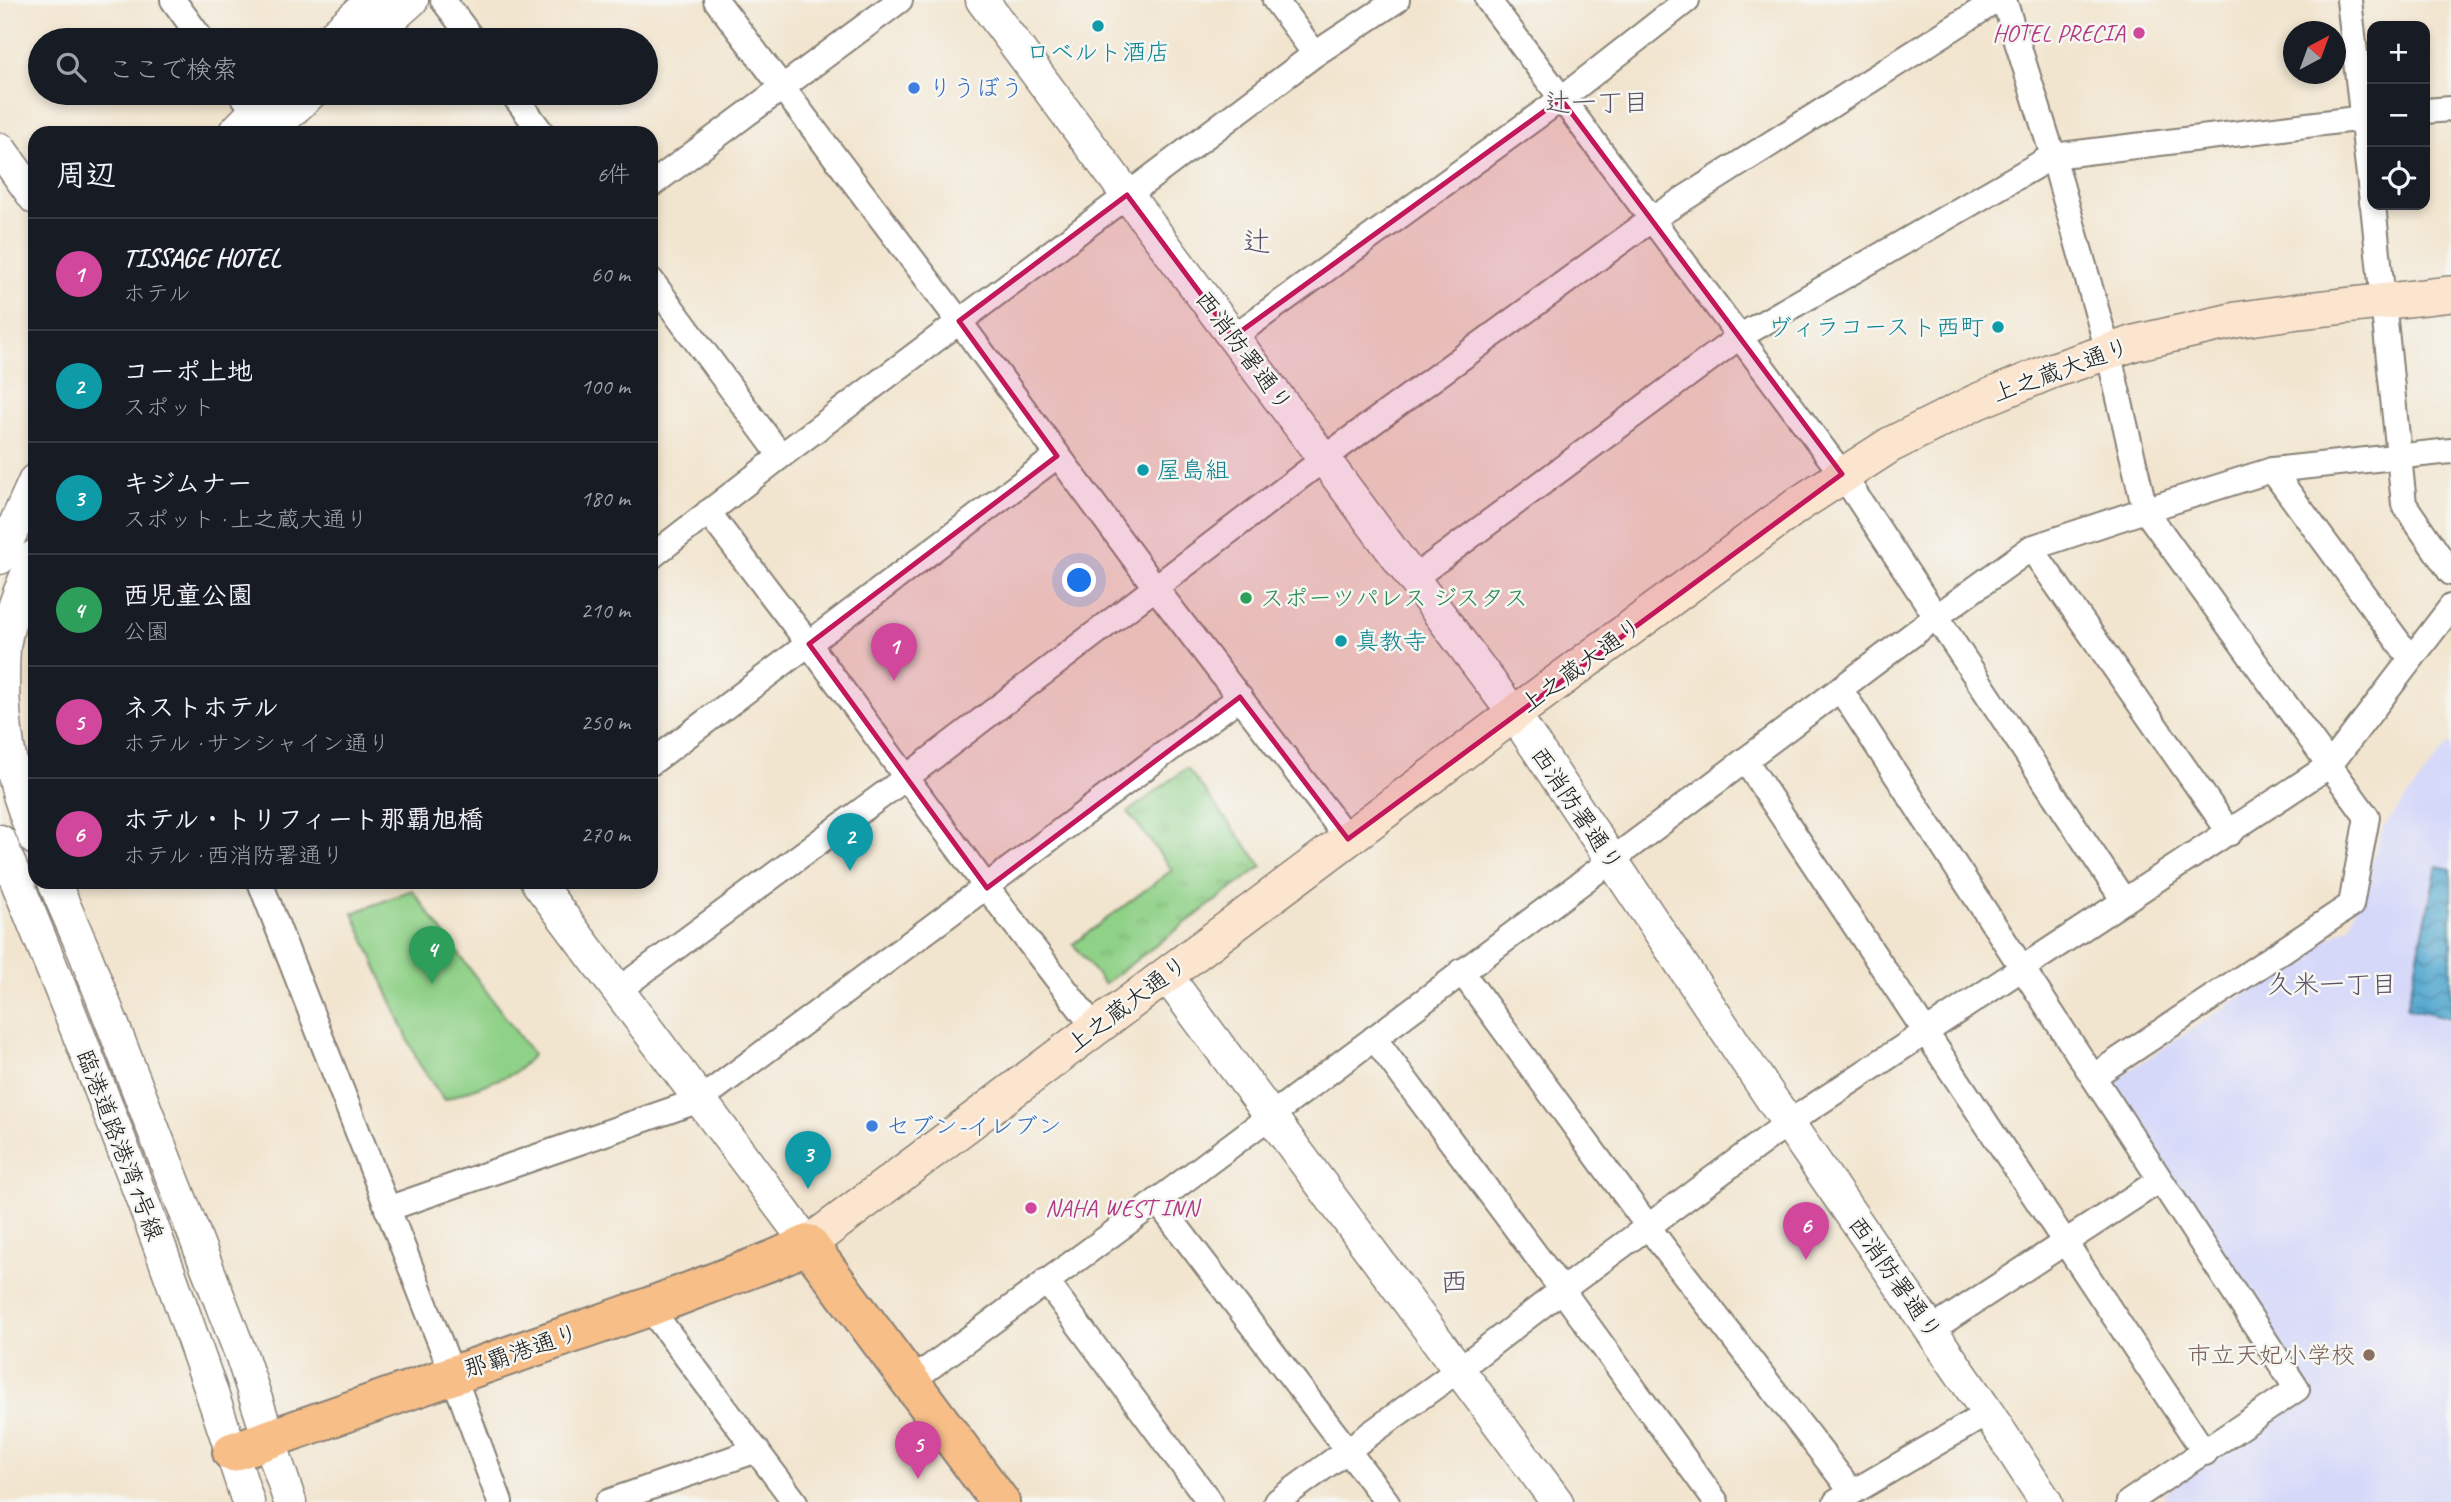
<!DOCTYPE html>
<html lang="ja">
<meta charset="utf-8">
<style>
:root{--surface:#171b24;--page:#20242c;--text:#f1f3f6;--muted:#9ea1a6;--line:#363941;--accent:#2563eb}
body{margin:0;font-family:Caveat,"Klee One",sans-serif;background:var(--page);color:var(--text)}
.controls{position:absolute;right:21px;top:21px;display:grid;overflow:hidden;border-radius:14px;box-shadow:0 4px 10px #0003}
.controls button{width:63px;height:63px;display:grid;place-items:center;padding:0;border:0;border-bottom:2px solid var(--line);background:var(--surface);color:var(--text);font:35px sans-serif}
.compass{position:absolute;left:2283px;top:21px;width:63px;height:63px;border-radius:50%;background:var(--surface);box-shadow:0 4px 10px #0003;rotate:41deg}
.you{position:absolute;left:1080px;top:581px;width:24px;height:24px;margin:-18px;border:5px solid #fff;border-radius:50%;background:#1a73e8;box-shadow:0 0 0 10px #1a73e833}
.badge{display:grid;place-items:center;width:46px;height:46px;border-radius:50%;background:var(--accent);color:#fff;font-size:23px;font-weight:700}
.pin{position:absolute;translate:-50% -58px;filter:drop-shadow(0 2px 4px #0008)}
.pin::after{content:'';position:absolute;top:37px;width:24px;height:21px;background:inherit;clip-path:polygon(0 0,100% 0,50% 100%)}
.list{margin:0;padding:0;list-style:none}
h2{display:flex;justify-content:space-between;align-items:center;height:91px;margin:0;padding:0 28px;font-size:30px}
h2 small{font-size:23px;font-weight:400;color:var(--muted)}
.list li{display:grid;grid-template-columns:46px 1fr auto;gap:21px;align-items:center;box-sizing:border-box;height:112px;padding:0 28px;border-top:2px solid var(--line)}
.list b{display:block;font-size:26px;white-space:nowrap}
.list p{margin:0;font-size:23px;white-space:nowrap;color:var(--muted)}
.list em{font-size:23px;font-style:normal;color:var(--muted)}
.icon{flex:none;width:38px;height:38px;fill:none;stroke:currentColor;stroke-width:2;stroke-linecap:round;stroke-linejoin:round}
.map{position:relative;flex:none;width:2451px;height:1502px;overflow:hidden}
.search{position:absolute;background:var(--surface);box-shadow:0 4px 10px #0003;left:28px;top:28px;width:630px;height:77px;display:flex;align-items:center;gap:18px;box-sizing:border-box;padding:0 24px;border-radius:38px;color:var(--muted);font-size:26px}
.panel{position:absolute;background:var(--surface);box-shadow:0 4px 10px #0003;left:28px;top:126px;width:630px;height:763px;border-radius:21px}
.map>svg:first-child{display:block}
.built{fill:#d5d8f9}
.grass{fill:url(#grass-tufts);stroke:#567652;stroke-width:2}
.green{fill:#90d188;stroke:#567652;stroke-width:2}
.water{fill:url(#water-waves);stroke:#386276;stroke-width:2}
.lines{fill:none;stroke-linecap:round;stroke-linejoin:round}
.minor-casing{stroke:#878076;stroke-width:28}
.tertiary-casing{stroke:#878076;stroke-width:35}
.secondary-casing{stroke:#878076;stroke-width:38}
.trunk-casing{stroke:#878076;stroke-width:42}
.minor{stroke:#fff;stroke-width:24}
.tertiary{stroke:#fff;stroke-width:32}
.secondary{stroke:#fce5cf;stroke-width:35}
.trunk{stroke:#f7be88;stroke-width:38}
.marked{fill:#c2185b;fill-opacity:0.2;stroke:#c2185b;stroke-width:5;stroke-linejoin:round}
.culture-dot{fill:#0f9aa8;stroke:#f6f6f2;stroke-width:2.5}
.hotel-dot{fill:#d1479c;stroke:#f6f6f2;stroke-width:2.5}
.shop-dot{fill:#3f7fe0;stroke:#f6f6f2;stroke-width:2.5}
.leisure-dot{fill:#2e9e5b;stroke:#f6f6f2;stroke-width:2.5}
.education-dot{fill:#8d6e63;stroke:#f6f6f2;stroke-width:2.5}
.labels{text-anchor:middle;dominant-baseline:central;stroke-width:5;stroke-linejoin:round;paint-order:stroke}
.hotel-label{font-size:24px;fill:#b23c85;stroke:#f6f6f2;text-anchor:end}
.culture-label{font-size:24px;fill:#0d838f;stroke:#f6f6f2;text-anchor:start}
.shop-label{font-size:24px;fill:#366cbe;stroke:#f6f6f2;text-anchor:start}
.street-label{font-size:24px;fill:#1c1c1c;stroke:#f6f6f2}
.leisure-label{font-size:24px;fill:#27864d;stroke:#f6f6f2;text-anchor:start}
.education-label{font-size:24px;fill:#785e54;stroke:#f6f6f2;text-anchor:end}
.neighbourhood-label{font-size:26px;fill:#5c5064;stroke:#f6f6f2}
.quarter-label{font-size:28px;fill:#5c5064;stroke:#f6f6f2}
</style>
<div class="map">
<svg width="2451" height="1502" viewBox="0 0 2451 1502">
<defs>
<pattern id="grass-tufts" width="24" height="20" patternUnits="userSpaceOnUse" patternTransform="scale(1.75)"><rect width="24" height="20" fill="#90d188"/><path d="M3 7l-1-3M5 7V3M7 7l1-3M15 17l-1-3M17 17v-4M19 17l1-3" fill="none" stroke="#7cb375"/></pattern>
<pattern id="water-waves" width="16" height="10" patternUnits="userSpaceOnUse" patternTransform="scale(1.75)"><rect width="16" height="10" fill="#53a7cf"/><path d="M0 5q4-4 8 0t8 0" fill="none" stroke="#4487a7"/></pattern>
</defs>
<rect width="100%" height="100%" fill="#f6f6f2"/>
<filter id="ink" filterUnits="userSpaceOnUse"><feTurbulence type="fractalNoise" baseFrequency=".0143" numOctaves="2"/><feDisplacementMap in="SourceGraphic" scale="14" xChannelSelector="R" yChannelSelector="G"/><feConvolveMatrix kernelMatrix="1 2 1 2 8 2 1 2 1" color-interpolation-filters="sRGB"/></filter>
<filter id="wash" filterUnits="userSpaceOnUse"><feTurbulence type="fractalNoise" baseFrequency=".00686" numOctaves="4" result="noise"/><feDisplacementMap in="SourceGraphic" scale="28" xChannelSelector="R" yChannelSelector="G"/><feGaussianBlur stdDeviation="1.57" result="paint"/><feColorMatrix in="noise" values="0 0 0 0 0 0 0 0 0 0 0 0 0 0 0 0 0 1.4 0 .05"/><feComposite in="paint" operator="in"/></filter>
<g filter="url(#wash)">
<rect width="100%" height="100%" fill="#f2e5cf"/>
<polygon class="built" points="2451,741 2451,1502 2169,1502 2163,1494 2311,1391 2110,1083 2350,925 2383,828"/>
<polygon class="grass" points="1187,768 1262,866 1104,984 1073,944 1172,870 1128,812"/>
<polygon class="green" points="412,890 533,1055 515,1073 444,1100 418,1062 353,913"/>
<polygon class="water" points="2437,866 2451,869 2451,1018 2407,1008"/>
</g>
<g filter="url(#ink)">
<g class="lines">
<g class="minor-casing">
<g id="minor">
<polyline points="173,0 202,40"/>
<polyline points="443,0 473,40"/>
<polyline points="716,0 959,321 1164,599 1348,839"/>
<polyline points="1275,0 1315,54"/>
<polyline points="1488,0 1842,474 2124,901"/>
<polyline points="2004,0 2053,156 2108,351 2145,510 2367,817 2351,905 2094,1076"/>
<polyline points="2349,0 2372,202"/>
<polyline points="241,93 254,111"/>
<polyline points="512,93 542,133"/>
<polyline points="2425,111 2451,109"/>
<polyline points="651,185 900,0"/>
<polyline points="2373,205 2404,504 2451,573"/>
<polyline points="651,280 781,456"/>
<polyline points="1233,337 1561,99 1687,0"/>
<polyline points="2272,470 2411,659"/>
<polyline points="708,512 809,644 987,888 1095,1028"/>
<polyline points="2031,548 2230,833"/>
<polyline points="651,557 781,456 1315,54 1397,0"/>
<polyline points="1414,578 1739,337 2053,156 2372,117"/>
<polyline points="1840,689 2297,1389 2129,1502"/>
<polyline points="1745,760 2205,1453"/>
<polyline points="651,763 1057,456"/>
<polyline points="260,882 461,1396 500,1502"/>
<polyline points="1461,971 1661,1244 1852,1492"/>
<polyline points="617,991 907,777 1342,445 1652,219 1997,0"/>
<polyline points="1374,1038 1562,1290 1716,1502"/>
<polyline points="1157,1201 1387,1502"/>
<polyline points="387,1209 700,1100 1240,697"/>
<polyline points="1046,1281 1210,1502"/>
<polyline points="649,1307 795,1502"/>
<polyline points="1931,1330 2160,1180"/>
<polyline points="911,1381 1157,1201 1936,617 2031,548 2145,510 2272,470 2451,451"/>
<polyline points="608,1502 757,1450"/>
<polyline points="1276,1502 1458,1370 1562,1290 1788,1123 2330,765 2451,607"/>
<polyline points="1836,1502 1988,1413"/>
</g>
</g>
<g class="tertiary-casing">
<g id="tertiary">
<polyline points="982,0 1514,714 1771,1098 1988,1413 2046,1502"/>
<polyline points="328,40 373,0"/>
<polyline points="367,40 412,0"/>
<polyline points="234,133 273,93"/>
<polyline points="268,133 311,93"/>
<polyline points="0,149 35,198"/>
<path d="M35,556C22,585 9,615 4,647C0,716 8,776 35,839"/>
<polyline points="0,558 35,480"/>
<path d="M0,841C90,1058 176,1278 248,1502"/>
<polyline points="54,882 84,951 242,1357 290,1502"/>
<polyline points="537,882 808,1244"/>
<polyline points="1166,975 1557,1502"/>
</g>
</g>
<g class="secondary-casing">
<polyline id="secondary" points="808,1244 1514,714 1799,504 1890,445 1976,402 2051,371 2134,343 2236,320 2299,311 2451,294"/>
</g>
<g class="trunk-casing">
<polyline id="trunk" points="232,1452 649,1307 773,1260 808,1244 1000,1502"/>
</g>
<use href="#minor" class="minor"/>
<use href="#tertiary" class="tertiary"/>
<use href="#secondary" class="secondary"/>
<use href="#trunk" class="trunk"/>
</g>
</g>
<path class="marked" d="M1561,99L1842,474L1348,839L1240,697L987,888L809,644L1057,456L959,321L1127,195L1233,337Z"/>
<g class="culture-dot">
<circle cx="1098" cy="26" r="7"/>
<circle cx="1998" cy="327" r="7"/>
<circle cx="1143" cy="470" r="7"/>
<circle cx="1341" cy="641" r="7"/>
</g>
<g class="hotel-dot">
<circle cx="2139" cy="33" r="7"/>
<circle cx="1031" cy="1208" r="7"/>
</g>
<g class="shop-dot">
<circle cx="914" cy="88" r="7"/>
<circle cx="872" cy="1126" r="7"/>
</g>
<circle class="leisure-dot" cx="1246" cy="598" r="7"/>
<circle class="education-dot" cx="2369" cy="1355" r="7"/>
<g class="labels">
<g class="hotel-label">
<text x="2125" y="33">HOTEL PRECIA</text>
<text x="1045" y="1208" text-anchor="start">NAHA WEST INN</text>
</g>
<g class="culture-label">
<text x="1098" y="52" text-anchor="middle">ロベルト酒店</text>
<text x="1984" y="327" text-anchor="end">ヴィラコースト西町</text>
<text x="1157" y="470">屋島組</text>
<text x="1355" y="641">真教寺</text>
</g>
<g class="shop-label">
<text x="928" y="88">りうぼう</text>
<text x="886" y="1126">セブン-イレブン</text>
</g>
<g class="street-label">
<text transform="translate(1244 351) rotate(53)">西消防署通り</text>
<text transform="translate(2061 370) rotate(-20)">上之蔵大通り</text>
<text transform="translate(1581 665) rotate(-36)">上之蔵大通り</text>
<text transform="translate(1577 809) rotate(56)">西消防署通り</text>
<text transform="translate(1127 1004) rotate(-37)">上之蔵大通り</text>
<text transform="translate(120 1145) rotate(69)">臨港道路港湾1号線</text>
<text transform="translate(1895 1278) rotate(55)">西消防署通り</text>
<text transform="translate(521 1351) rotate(-19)">那覇港通り</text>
</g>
<g class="leisure-label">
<text x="1260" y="598">スポーツパレス ジスタス</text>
</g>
<g class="education-label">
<text x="2355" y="1355">市立天妃小学校</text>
</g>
<g class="neighbourhood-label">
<text x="1597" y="102">辻一丁目</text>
<text x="2332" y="984">久米一丁目</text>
</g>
<g class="quarter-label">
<text x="1257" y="241">辻</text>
<text x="1454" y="1281">西</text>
</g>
</g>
</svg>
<div class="controls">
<button>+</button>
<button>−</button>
<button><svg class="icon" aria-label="locate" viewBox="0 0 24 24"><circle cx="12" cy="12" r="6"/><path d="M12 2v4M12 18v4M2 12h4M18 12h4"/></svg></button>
</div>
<svg class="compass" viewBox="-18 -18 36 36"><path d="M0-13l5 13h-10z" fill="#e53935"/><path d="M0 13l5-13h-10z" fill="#9ea1a6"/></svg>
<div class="you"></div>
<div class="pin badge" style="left:894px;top:681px;background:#d1479c">1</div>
<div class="pin badge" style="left:850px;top:871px;background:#0f9aa8">2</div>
<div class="pin badge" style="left:808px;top:1189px;background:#0f9aa8">3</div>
<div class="pin badge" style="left:432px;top:984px;background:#2e9e5b">4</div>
<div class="pin badge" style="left:918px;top:1479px;background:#d1479c">5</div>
<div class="pin badge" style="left:1806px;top:1260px;background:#d1479c">6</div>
<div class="search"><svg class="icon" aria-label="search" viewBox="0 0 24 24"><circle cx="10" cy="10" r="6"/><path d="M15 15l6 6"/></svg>ここで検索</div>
<section class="panel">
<h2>周辺<small>6件</small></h2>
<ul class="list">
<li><span class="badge" style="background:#d1479c">1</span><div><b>TISSAGE HOTEL</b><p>ホテル</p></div><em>60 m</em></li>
<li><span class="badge" style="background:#0f9aa8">2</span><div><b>コーポ上地</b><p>スポット</p></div><em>100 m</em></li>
<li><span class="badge" style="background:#0f9aa8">3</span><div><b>キジムナー</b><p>スポット · 上之蔵大通り</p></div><em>180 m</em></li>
<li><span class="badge" style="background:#2e9e5b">4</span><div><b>西児童公園</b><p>公園</p></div><em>210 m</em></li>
<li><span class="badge" style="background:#d1479c">5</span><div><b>ネストホテル</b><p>ホテル · サンシャイン通り</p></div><em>250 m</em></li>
<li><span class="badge" style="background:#d1479c">6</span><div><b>ホテル・トリフィート那覇旭橋</b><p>ホテル · 西消防署通り</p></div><em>270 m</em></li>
</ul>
</section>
</div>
